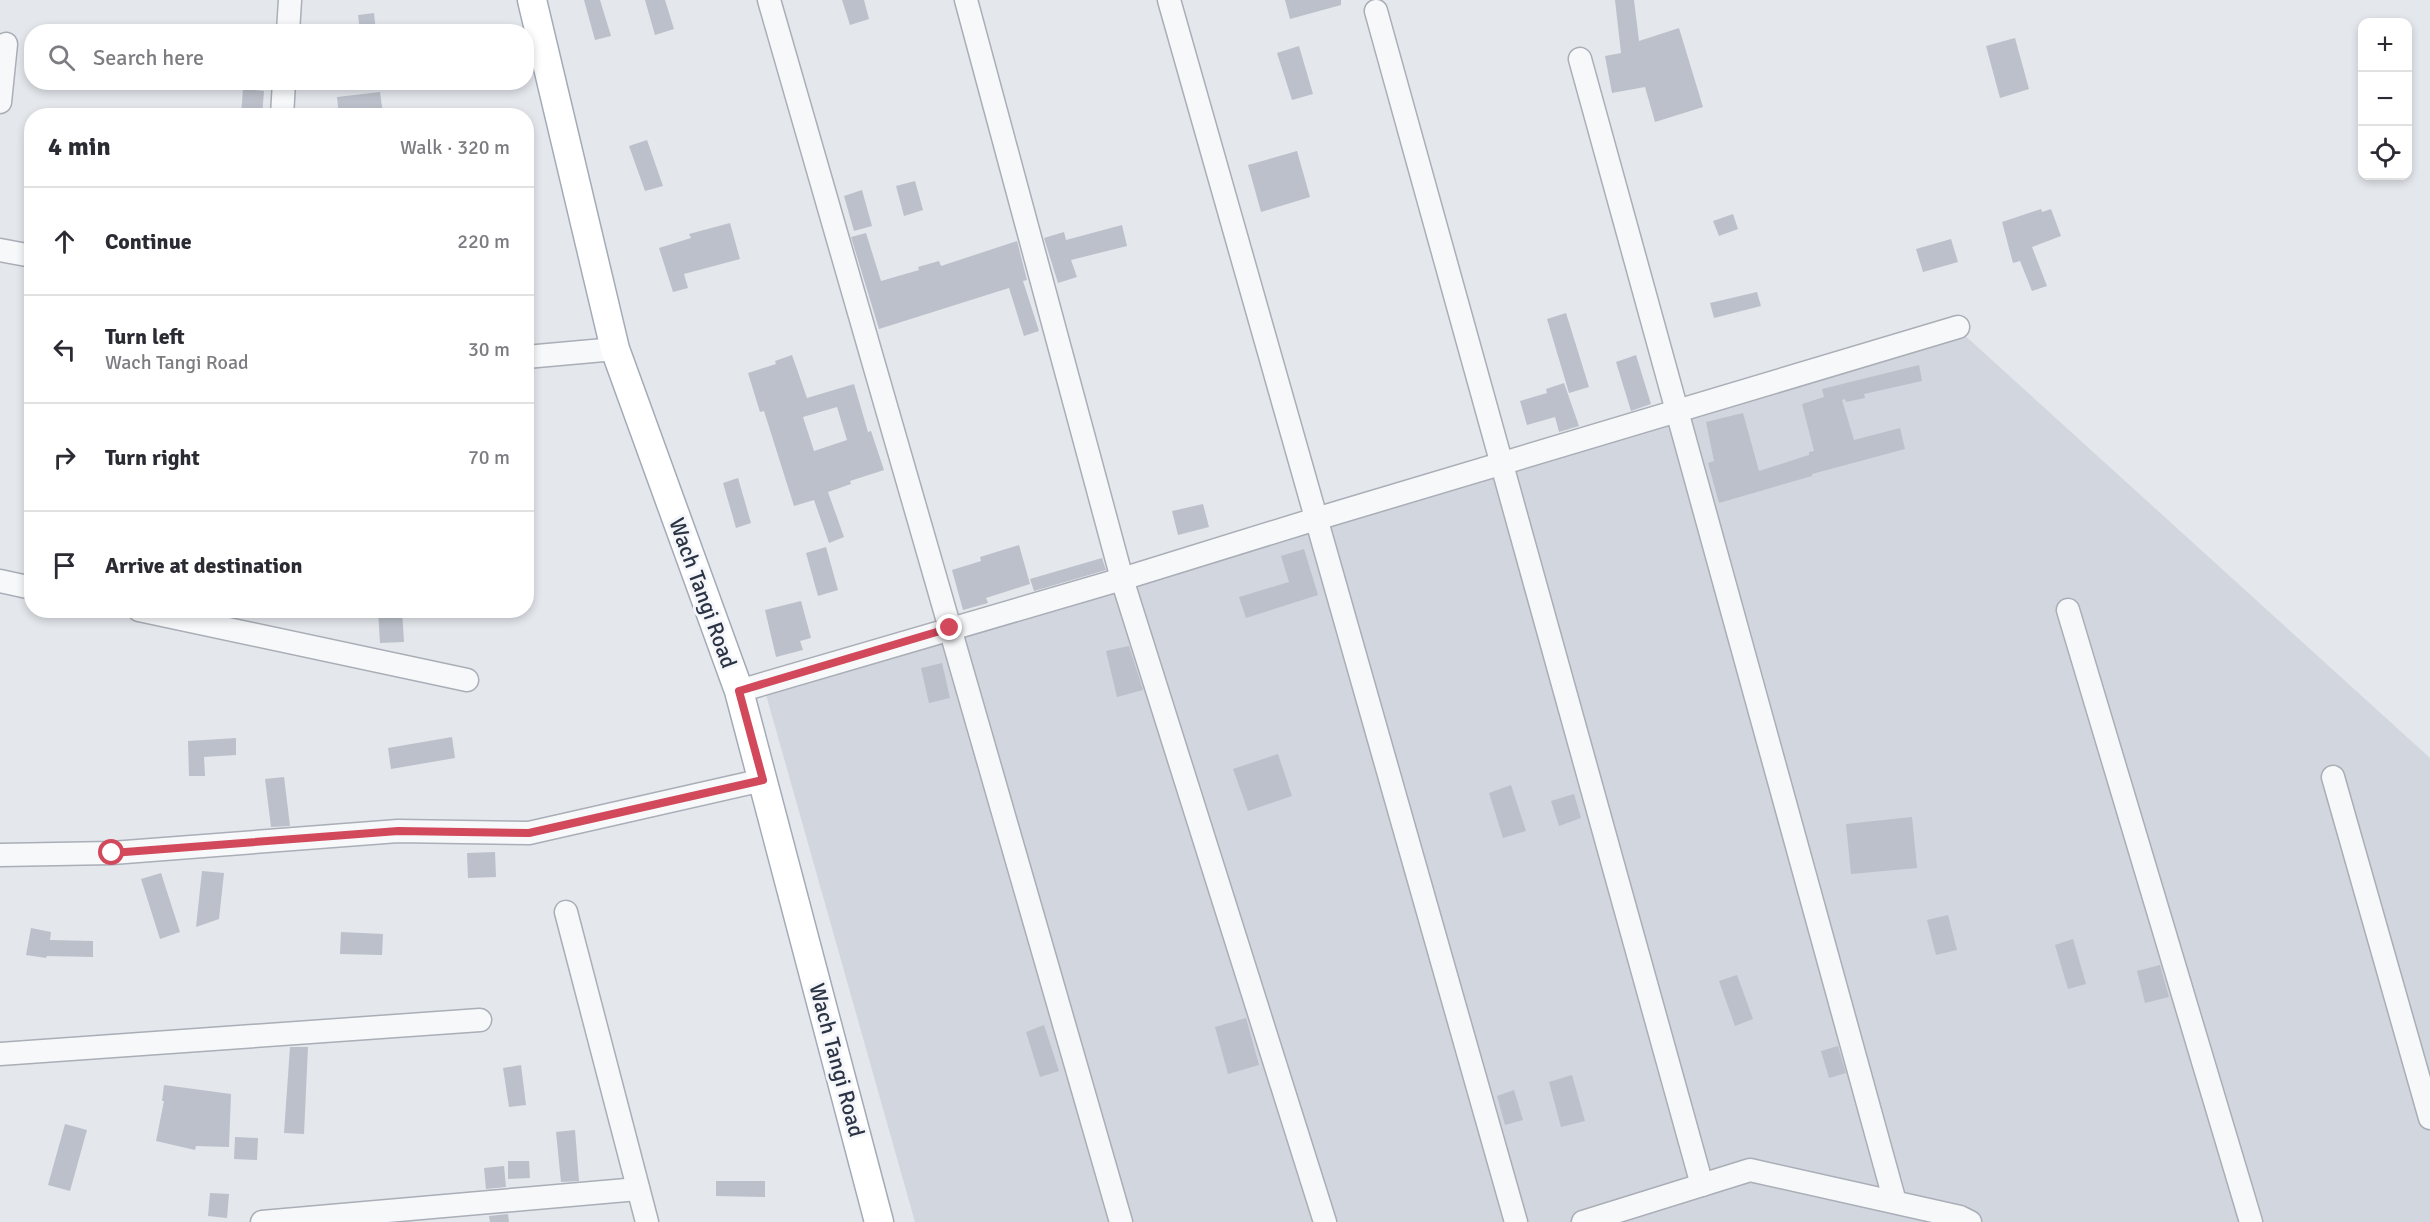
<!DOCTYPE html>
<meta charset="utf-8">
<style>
:root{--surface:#fff;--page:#f2f2f3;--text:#2b2b33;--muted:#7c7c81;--line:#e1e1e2}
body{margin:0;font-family:Signika,sans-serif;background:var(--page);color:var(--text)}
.controls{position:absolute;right:18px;top:18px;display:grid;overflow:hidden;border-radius:12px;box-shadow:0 3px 9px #0003}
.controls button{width:54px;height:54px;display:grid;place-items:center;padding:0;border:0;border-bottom:2px solid var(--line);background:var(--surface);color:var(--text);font:30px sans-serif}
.stop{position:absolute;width:18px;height:18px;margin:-14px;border:4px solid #d1495b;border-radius:50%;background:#fff}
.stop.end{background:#d1495b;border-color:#fff;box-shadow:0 2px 6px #0008}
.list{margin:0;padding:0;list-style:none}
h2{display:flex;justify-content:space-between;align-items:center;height:78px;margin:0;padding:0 24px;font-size:26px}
h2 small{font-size:20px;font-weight:400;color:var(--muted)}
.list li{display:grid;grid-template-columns:39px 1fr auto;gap:18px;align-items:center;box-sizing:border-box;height:108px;padding:0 24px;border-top:2px solid var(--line)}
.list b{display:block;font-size:22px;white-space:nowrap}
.list p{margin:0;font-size:20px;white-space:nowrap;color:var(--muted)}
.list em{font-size:20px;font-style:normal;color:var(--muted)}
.icon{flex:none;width:33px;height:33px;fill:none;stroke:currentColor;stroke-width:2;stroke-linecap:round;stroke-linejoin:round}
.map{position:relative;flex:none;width:2430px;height:1222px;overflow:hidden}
.search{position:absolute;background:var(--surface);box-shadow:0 3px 9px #0003;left:24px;top:24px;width:510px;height:66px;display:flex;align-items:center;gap:15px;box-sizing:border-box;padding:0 21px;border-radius:24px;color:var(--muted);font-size:22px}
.panel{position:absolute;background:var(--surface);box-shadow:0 3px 9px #0003;left:24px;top:108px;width:510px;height:510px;border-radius:24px}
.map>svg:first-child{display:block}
.built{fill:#d2d6de}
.building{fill:#bbc0ca;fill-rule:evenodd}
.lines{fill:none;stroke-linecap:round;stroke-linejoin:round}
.minor-casing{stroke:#a9aeb7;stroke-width:25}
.major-casing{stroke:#a3abb8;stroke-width:31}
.minor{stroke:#f7f8fa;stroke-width:22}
.major{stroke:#fff;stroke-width:28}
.route{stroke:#d1495b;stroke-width:8}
.labels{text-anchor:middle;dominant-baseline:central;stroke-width:6;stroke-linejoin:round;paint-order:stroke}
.street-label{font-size:22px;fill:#2b3445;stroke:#f4f6f9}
</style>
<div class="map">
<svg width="2430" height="1222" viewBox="0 0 2430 1222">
<rect width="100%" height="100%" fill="#e4e7ec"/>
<polygon class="built" points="1961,332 2430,758 2430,1222 915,1222 761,677"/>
<g class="building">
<polygon points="584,0 600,0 611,36 595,40"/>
<polygon points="645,0 665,0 674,29 655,35"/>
<polygon points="842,0 864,0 869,19 850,25"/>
<polygon points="1285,0 1341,0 1341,5 1290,19"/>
<polygon points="1615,0 1634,0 1639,41 1679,28 1703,107 1655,122 1645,87 1612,93 1605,56 1621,53"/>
<polygon points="374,13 376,32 360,32 358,15"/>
<polygon points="2015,38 2029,89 2000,98 1986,46"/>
<polygon points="1299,46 1313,94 1292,100 1277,53"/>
<polygon points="243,89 264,91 262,116 241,116"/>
<polygon points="380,92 383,114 339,116 337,97"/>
<polygon points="647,140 663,186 645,191 629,146"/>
<polygon points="1297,151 1310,197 1261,212 1248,165"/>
<polygon points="915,181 923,210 904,216 896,186"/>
<polygon points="862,190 872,226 854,231 844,196"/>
<polygon points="2041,209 2042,212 2051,209 2061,236 2032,247 2047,286 2032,291 2020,261 2013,263 2002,222"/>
<polygon points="1733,214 1738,229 1719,236 1713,221"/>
<polygon points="730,223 740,259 684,274 688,288 673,292 659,248 691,238 689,234"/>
<polygon points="1122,225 1127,246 1071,260 1077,277 1058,283 1044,238 1064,232 1066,240"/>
<polygon points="866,233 881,281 919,270 918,267 939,261 941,266 1017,241 1027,280 1023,281 1039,331 1024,336 1009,288 879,329 851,237"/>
<polygon points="1951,239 1958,262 1923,272 1916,249"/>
<polygon points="1757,292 1761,306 1714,318 1710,303"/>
<polygon points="1566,313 1589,387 1569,393 1547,319"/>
<path d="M792,355L807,398L854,384L868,432L871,431L884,470L850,481L851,484L828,492L844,537L829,543L814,500L794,506L764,411L760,412L748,373L776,364L775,361ZM837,407L847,440L814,451L803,417Z"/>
<polygon points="1636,355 1651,404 1631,411 1616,362"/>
<polygon points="1919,365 1922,381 1864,394 1865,398 1846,402 1845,399 1842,400 1854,440 1900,428 1905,449 1812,474 1812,476 1719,503 1708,463 1714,461 1706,422 1743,413 1759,471 1809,455 1809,452 1814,451 1802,404 1824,397 1822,389"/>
<polygon points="1564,383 1579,426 1559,432 1555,417 1527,425 1520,401 1547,393 1546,389"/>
<polygon points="738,478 751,523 736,528 723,483"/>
<polygon points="1203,504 1209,527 1178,535 1172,511"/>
<polygon points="1019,545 1030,584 986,598 988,603 963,610 952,570 981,561 980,557"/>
<polygon points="826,547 838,590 818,596 806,553"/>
<polygon points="1304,549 1318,595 1246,618 1239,597 1289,582 1281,556"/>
<polygon points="1102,558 1106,570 1034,591 1030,579"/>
<polygon points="801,601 811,638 800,641 803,650 776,657 765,610"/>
<polygon points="378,610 402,610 404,642 380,643"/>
<polygon points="1129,646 1143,690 1117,697 1106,651"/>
<polygon points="942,663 950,698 929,703 921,668"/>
<polygon points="452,737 455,758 391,769 388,748"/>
<polygon points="236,738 236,755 204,757 205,776 189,776 188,741"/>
<polygon points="1278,754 1292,796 1248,811 1233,769"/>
<polygon points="284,777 290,826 271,827 265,779"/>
<polygon points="1511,785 1526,831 1503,838 1489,793"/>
<polygon points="1574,794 1581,818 1559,826 1551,801"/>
<polygon points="1912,817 1917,868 1851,874 1846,824"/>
<polygon points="495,852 496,877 468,878 467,853"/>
<polygon points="202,871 224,873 219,919 196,927"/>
<polygon points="161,873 180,932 160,939 141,879"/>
<polygon points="1948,915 1957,950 1936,955 1927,920"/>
<polygon points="31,928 51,932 50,940 93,941 93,957 47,956 46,958 26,955"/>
<polygon points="341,932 383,934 382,955 340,954"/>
<polygon points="2073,939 2086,984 2068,989 2055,945"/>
<polygon points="2160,965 2169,997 2145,1003 2137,971"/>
<polygon points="1737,975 1753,1019 1735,1026 1719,981"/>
<polygon points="1246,1018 1259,1065 1228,1074 1215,1027"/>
<polygon points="1044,1025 1059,1071 1040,1077 1026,1032"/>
<polygon points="1838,1046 1846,1073 1829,1078 1821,1051"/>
<polygon points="290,1047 308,1047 304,1134 284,1133"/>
<polygon points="521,1065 526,1105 509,1107 503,1068"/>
<polygon points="1572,1075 1585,1121 1561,1127 1549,1082"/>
<polygon points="164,1085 231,1094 229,1147 196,1146 195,1150 156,1141 164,1101 162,1101"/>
<polygon points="1514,1090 1523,1120 1505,1125 1497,1096"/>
<polygon points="65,1124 87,1130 70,1191 48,1185"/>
<polygon points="575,1130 579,1181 561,1182 556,1132"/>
<polygon points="235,1137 258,1138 257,1160 234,1159"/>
<polygon points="508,1161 529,1161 530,1178 508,1179"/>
<polygon points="504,1166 506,1187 486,1189 484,1168"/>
<polygon points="716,1181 765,1181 765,1197 716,1196"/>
<polygon points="210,1193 229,1194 227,1218 208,1216"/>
<polygon points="508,1214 509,1222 490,1222 489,1216"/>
</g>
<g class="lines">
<g class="minor-casing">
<g id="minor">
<polyline points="769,0 1121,1222"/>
<polyline points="966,0 1122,579 1325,1222"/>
<polyline points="1169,0 1516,1222"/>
<polyline points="1376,11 1702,1185"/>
<polyline points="288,32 290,0"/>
<polyline points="1580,59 1895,1202"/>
<polyline points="0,102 6,44"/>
<polyline points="282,116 284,82"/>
<polyline points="0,250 32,256"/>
<polyline points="526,357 615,349"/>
<polyline points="0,581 32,588"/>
<polyline points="139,610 467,680"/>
<polyline points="2068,610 2251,1222"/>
<polyline points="739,691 1122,579 1316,519 1958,327"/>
<polyline points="2333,777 2430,1118"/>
<polyline points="0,855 112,853 398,831 529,833 763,780"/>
<polyline points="566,912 647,1222"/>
<polyline points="0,1054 480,1020"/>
<polyline points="262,1222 638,1189"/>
<polyline points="1583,1222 1750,1170 1960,1217 1970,1222"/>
</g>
</g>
<g class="major-casing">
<polyline id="major" points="532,0 615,349 739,691 879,1222"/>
</g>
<use href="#minor" class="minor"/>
<use href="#major" class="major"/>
</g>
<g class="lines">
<polyline class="route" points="112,853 398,831 529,833 763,780 739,691 950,628"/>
</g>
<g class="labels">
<g class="street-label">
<text transform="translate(703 593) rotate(70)">Wach Tangi Road</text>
<text transform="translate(837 1060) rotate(75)">Wach Tangi Road</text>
</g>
</g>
</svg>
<div class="controls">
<button>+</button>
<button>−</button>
<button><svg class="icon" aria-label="locate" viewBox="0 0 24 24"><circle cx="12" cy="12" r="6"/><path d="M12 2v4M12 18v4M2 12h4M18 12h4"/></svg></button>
</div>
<div class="stop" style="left:112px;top:853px"></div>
<div class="stop end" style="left:950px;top:628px"></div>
<div class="search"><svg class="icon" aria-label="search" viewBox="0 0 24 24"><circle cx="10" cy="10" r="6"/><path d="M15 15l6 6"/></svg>Search here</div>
<section class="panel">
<h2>4 min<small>Walk · 320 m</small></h2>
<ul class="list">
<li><svg class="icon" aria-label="ahead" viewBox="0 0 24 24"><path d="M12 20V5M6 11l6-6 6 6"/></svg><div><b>Continue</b></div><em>220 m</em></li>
<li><svg class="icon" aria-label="left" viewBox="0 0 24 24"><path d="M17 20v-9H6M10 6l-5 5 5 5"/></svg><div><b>Turn left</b><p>Wach Tangi Road</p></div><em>30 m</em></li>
<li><svg class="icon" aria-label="right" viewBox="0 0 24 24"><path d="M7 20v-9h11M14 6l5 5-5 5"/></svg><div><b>Turn right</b></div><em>70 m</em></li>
<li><svg class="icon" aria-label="arrive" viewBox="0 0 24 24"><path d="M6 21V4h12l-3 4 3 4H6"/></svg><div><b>Arrive at destination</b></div></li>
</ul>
</section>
</div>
